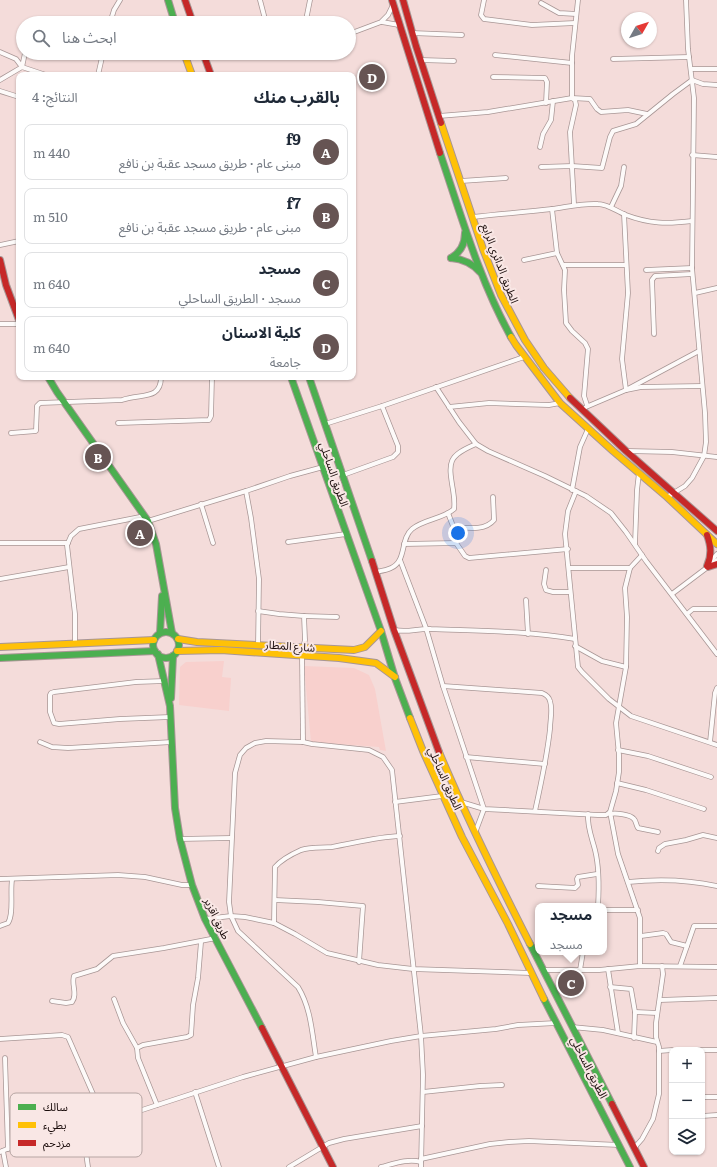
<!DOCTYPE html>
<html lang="ar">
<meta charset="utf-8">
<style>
:root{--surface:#fff;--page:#f6f6f7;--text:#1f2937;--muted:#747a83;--line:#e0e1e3;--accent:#665453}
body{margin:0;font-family:Literata,"Noto Sans Arabic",serif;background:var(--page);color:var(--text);direction:rtl}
.controls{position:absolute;right:12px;bottom:12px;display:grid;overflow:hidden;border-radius:8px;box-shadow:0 1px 3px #0004}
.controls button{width:36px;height:36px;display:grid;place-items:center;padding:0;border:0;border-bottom:1px solid var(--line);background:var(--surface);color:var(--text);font:20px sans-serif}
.compass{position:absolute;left:621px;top:12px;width:36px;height:36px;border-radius:50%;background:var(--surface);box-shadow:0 1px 3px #0004;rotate:51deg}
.you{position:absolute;left:458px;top:533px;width:14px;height:14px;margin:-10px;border:3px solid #fff;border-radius:50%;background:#1a73e8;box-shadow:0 0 0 6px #1a73e833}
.badge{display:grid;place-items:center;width:26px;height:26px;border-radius:50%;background:var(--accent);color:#fff;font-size:13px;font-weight:700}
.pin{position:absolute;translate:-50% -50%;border:2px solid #fff;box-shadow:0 1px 4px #0006}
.popup{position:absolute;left:535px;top:903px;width:72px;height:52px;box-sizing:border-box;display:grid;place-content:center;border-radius:8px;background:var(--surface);filter:drop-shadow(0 1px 3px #0005);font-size:13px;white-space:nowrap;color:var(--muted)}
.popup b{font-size:15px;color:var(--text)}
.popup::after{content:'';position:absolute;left:50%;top:100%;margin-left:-8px;border:8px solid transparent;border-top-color:var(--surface)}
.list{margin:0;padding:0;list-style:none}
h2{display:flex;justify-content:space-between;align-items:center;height:52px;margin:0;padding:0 16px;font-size:17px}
h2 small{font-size:13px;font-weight:400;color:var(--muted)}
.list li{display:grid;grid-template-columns:26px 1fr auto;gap:12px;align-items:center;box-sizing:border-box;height:56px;margin:0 8px 8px;padding:0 8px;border:1px solid var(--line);border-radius:8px}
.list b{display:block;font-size:15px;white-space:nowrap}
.list p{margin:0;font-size:13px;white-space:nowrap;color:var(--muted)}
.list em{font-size:13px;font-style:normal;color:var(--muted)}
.icon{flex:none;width:22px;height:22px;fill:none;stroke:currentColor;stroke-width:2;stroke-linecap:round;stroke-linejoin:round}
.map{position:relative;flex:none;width:717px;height:1167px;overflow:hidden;direction:ltr}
.search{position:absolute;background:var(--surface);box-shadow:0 1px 3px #0004;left:16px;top:16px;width:340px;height:44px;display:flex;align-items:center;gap:10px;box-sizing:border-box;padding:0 14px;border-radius:22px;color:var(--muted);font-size:15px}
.panel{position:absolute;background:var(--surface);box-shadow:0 1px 3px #0004;left:16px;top:72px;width:340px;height:308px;border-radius:8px;direction:rtl}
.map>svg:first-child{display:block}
.built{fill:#f8d0cd}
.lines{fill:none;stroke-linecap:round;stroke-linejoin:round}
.street-casing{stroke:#a89695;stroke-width:5.5}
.fast-casing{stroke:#a89695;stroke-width:8}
.slow-casing{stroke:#a89695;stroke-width:8}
.jam-casing{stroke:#a89695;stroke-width:8}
.street{stroke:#fdfaf9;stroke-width:4}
.fast{stroke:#4caf50;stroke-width:6}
.slow{stroke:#ffc107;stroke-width:6}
.jam{stroke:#c62828;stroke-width:6}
.labels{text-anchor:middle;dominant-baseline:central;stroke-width:4;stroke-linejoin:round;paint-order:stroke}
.street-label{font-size:11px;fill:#190b0a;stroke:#f9e7e5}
.key{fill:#f9e7e5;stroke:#b6a5a3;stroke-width:1}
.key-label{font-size:11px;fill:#190b0a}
</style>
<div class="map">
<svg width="717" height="1167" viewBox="0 0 717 1167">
<rect width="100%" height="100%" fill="#f4dcda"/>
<g class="built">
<polygon points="224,661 222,677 231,678 229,711 179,705 180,667 186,662"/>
<polygon points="304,666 354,668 369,675 375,689 386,751 380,750 379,747 311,742"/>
</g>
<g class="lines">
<g class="street-casing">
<g id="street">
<polyline points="260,0 266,23"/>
<polyline points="484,0 481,15 484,19 532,25 575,23"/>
<polyline points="541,3 559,13 576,14"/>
<polyline points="306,20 310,0"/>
<polyline points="382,22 399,25"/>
<polyline points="110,23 114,10 120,0"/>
<polyline points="412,33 462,35"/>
<polyline points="349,34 381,22 388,15 393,5"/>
<polyline points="0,52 16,59 22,67"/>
<polyline points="495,55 572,63"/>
<polyline points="613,59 689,57"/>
<polyline points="421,60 454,61"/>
<polyline points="22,67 25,53"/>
<polyline points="691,69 717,69"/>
<polyline points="98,75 103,53"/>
<polyline points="493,77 545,78 547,82 546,103"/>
<polyline points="0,80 22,67 46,75"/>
<polyline points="692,80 703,84 717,85"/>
<polyline points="0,91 19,97"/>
<polyline points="439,116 488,112 572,98 590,99 597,109 601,112 628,110 647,114"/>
<polyline points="540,147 543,134 551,120 553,101"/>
<polyline points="692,155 717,157"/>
<polyline points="541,167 572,166 602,168 610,137 613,131 636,124 673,94 692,80"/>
<polyline points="461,181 506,178"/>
<polyline points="574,204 570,132 576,105 575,100 572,98 572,56 578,0"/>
<polyline points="611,207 621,186 624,167"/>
<polyline points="552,209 557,253 565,270 564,290 566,323 572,331 585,343 588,349 584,396 587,405"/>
<polyline points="624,214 628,293 622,359 626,390 699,351"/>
<path d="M473,217C499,214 526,212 552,209C567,207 582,203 598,204C608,204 616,211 626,215C650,224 667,224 692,221"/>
<polyline points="0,245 19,241"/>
<polyline points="524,260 557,253"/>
<polyline points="563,265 626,265"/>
<polyline points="646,270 692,268"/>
<polyline points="695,293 717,288"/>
<polyline points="0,324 19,324"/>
<polyline points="654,334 652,280 655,276 692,274"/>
<polyline points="436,387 459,422 476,444 488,451 545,476 586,496 611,513 626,532 646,561 717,654"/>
<polyline points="449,407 489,403 549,405 560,403"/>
<polyline points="586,407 626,390 641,387 702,386"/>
<polyline points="118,423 209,420 211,416 212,377"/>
<polyline points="325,424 382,406 524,357"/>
<path d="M11,433L36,431L37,406L40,403L122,400C140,393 161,401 161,377"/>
<polyline points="628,451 672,452 717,457"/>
<polyline points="343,475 393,457 398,452 398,446 382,406"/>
<polyline points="572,490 580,447 588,429"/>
<polyline points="246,491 251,518 259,579 258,645"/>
<polyline points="576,491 568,511 565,534 578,667 582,672 609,699 631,716 717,745"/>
<polyline points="667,497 685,486 692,478 704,456 706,442 705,413 692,268 694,98 688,49 686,0"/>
<polyline points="201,504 213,543"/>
<path d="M448,513L453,526L455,527C468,528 485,531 494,520L493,497"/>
<polyline points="288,542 346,534"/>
<polyline points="0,543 68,543"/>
<polyline points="404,544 456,543 465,556 469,558 568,549"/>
<polyline points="635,544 637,490 639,473"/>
<polyline points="400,560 426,628 443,686 484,809 475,833"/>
<polyline points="711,561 717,554"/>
<polyline points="569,568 630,568"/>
<polyline points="546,570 544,584 546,590 553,592 570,592"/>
<path d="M376,572C381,571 387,570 391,568C407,561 400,539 412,529C424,519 443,519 454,509C455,502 454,496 453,490C448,461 448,456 476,444"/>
<polyline points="0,579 69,567"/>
<polyline points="672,594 717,560"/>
<polyline points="526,600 528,634"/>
<polyline points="258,611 279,614 304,616 305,640 303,648"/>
<polyline points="687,614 693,609 717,609"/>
<polyline points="304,616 337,617"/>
<path d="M395,630C407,633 419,628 431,629C479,631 528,631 575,639"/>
<polyline points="75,643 75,614 67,545 71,536 79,529 135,518 140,517 148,521 246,491 290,476 323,467"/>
<polyline points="575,646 602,661 626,667"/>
<polyline points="302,656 303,742"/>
<polyline points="164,681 136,682 54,692 51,693 50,695 50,712 54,723 59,724 120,719 170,717"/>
<path d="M443,686L542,693C547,695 549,697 550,701C553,710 550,720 550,729C547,757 541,784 535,811"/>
<polyline points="40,742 52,747 68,748 172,742"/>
<polyline points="710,742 715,693 717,688"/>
<polyline points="618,750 648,756 711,777"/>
<polyline points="466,757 545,764"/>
<polyline points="617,783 646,790 704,809"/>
<polyline points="395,802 442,796"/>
<polyline points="461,802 484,809 598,815 606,815 610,812"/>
<path d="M588,814C587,827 592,838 595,850C599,866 599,890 598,906"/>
<path d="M610,814C615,813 630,814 634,819C636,821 636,825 638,828L658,832"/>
<polyline points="180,839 231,838"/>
<polyline points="658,851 659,848 665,844 686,840 703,835 717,838"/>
<polyline points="0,879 118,875 145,877 182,885 192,885"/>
<path d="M628,882C657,879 689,880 717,886"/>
<polyline points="538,886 575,888 578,885 577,879 578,877 597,874"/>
<polyline points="275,900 318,902 363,906 359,962"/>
<polyline points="604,910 638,910"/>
<polyline points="205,919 231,916 245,917 274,923 295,934 327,953 378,965 413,969 531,973"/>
<path d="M274,923L275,867C282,859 292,854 301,850C311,847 322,848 332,847C355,843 376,837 400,836"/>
<path d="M0,926L8,923C14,914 10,892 12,880"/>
<polyline points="641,936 663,933 666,934 671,942 687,946"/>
<polyline points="640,966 640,918 618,854 610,812 616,791 619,772 619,755 616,723 626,667 627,617 625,588 630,568 642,555"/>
<polyline points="680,966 694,926 717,926"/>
<polyline points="608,969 618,1033"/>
<polyline points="544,970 599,970 640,966 717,967"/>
<polyline points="580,970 583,952"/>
<polyline points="610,987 631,989 635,1012 634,1038"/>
<polyline points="114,999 123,1023 137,1048"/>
<polyline points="660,1000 717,998"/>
<path d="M52,1001L66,1003L72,1002C78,994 71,984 74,976L97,969L113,956L164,948L216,938"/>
<polyline points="635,1012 657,1013"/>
<polyline points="572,1027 603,1030 657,1042"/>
<polyline points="0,1039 62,1035 68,1037 104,1119"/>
<polyline points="687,1050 717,1050"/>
<polyline points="659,1051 672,1050"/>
<path d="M316,1057C312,1033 311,1008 298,987L238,931L231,916L229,902L235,773L240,755L246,748L255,743L266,741L303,742L312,744L369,750L383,757L392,770L421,1036L423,1075L421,1167"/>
<polyline points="5,1058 8,1149"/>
<polyline points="195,1092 219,1167"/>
<polyline points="423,1092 480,1086 502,1085"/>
<polyline points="702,1097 717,1097"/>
<polyline points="157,1105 138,1058 137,1048 143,1045 187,1037 191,1035 193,1005 198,978 201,942"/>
<polyline points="702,1116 717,1115"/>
<polyline points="82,1124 88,1167"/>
<polyline points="635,1147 642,1139 653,1119 659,1094 659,1047 656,1037 656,1023 663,974 662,966"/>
<polyline points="3,1151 6,1167"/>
<polyline points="0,1152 55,1129 139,1111 243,1077 316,1057 391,1041 421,1036 496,1029 518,1025 556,1023"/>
<polyline points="421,1159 490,1144 509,1142 529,1141 619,1145"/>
<polyline points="289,1167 329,1143 344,1139 422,1126"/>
<path d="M381,1167C393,1164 408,1158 421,1162"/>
</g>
</g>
<g class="fast-casing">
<g id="fast">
<polyline points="168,0 175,23"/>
<path d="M440,153C461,215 479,279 511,337"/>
<path d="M451,258C463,259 472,263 480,272"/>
<path d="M451,258C461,252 465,244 465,233"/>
<polyline points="48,377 57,392 148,521 156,544 172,633"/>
<polyline points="291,377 381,631 395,678 410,718"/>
<polyline points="309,377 372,561"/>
<circle cx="166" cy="645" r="13"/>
<polyline points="160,633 162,596"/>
<polyline points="158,654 170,706 175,808 180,839 192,885 205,919 262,1028"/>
<polyline points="0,658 155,651"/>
<polyline points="171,698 173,656"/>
<polyline points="530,944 612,1104"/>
<polyline points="544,999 630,1167"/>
</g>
</g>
<g class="slow-casing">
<g id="slow">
<polyline points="184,53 192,75"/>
<polyline points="441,123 483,249 501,295 525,340 544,368 570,398"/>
<polyline points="511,337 516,345 560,403 613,451 667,497 717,544"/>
<polyline points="178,639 197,642 354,650 365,647 381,631"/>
<polyline points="0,647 154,640"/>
<polyline points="177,651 221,650 339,658 376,663 395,677"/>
<polyline points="410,718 423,751 462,837 508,924 544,999"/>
<path d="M439,752C466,817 498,881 530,944"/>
</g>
</g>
<g class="jam-casing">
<g id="jam">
<polyline points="185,0 193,23"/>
<polyline points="392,0 440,153"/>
<polyline points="403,0 416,46 441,123"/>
<polyline points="203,53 211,75"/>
<polyline points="0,260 6,285 19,320"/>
<polyline points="570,398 626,451 717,531"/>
<path d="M707,535C711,546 712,555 707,566"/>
<polyline points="372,561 394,630 439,752"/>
<polyline points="708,567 717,564"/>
<polyline points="262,1028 333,1167"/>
<polyline points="612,1104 644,1167"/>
</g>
</g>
<use href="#street" class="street"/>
<use href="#fast" class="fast"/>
<use href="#slow" class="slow"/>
<use href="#jam" class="jam"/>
</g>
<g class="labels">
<g class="street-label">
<text transform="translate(501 263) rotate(69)">الطريق الدائري الرابع</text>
<text transform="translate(335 474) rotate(71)">الطريق الساحلي</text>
<text transform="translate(290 645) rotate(4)">شارع المطار</text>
<text transform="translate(446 778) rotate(66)">الطريق الساحلي</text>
<text transform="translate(218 918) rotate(64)">طريق اقزير</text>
<text transform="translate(590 1067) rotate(63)">الطريق الساحلي</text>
</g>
</g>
<rect x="10" y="1093" width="132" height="64" rx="6" class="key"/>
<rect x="18" y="1104" width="18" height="6" fill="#4caf50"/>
<rect x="18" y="1122" width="18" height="6" fill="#ffc107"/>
<rect x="18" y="1140" width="18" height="6" fill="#c62828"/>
<g class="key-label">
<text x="43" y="1111">سالك</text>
<text x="43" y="1129">بطيء</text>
<text x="43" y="1147">مزدحم</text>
</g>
</svg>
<div class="controls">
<button>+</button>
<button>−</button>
<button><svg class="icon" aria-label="layers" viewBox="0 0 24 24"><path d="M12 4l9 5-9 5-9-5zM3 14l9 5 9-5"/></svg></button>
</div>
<svg class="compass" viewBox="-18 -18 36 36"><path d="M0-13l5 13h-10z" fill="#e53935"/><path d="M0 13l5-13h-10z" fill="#747a83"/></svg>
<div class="you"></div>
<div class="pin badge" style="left:140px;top:533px">A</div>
<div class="pin badge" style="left:98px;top:457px">B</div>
<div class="pin badge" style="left:571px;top:983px">C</div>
<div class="popup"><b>مسجد</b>مسجد</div>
<div class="pin badge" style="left:372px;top:77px">D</div>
<div class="search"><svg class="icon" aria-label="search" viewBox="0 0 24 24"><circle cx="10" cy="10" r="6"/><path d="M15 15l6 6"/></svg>ابحث هنا</div>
<section class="panel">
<h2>بالقرب منك<small>النتائج: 4</small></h2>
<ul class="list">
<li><span class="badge">A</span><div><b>f9</b><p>مبنى عام · طريق مسجد عقبة بن نافع</p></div><em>440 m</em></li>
<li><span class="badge">B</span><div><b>f7</b><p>مبنى عام · طريق مسجد عقبة بن نافع</p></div><em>510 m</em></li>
<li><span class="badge">C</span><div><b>مسجد</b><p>مسجد · الطريق الساحلي</p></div><em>640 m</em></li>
<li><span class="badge">D</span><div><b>كلية الاسنان</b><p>جامعة</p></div><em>640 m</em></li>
</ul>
</section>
</div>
